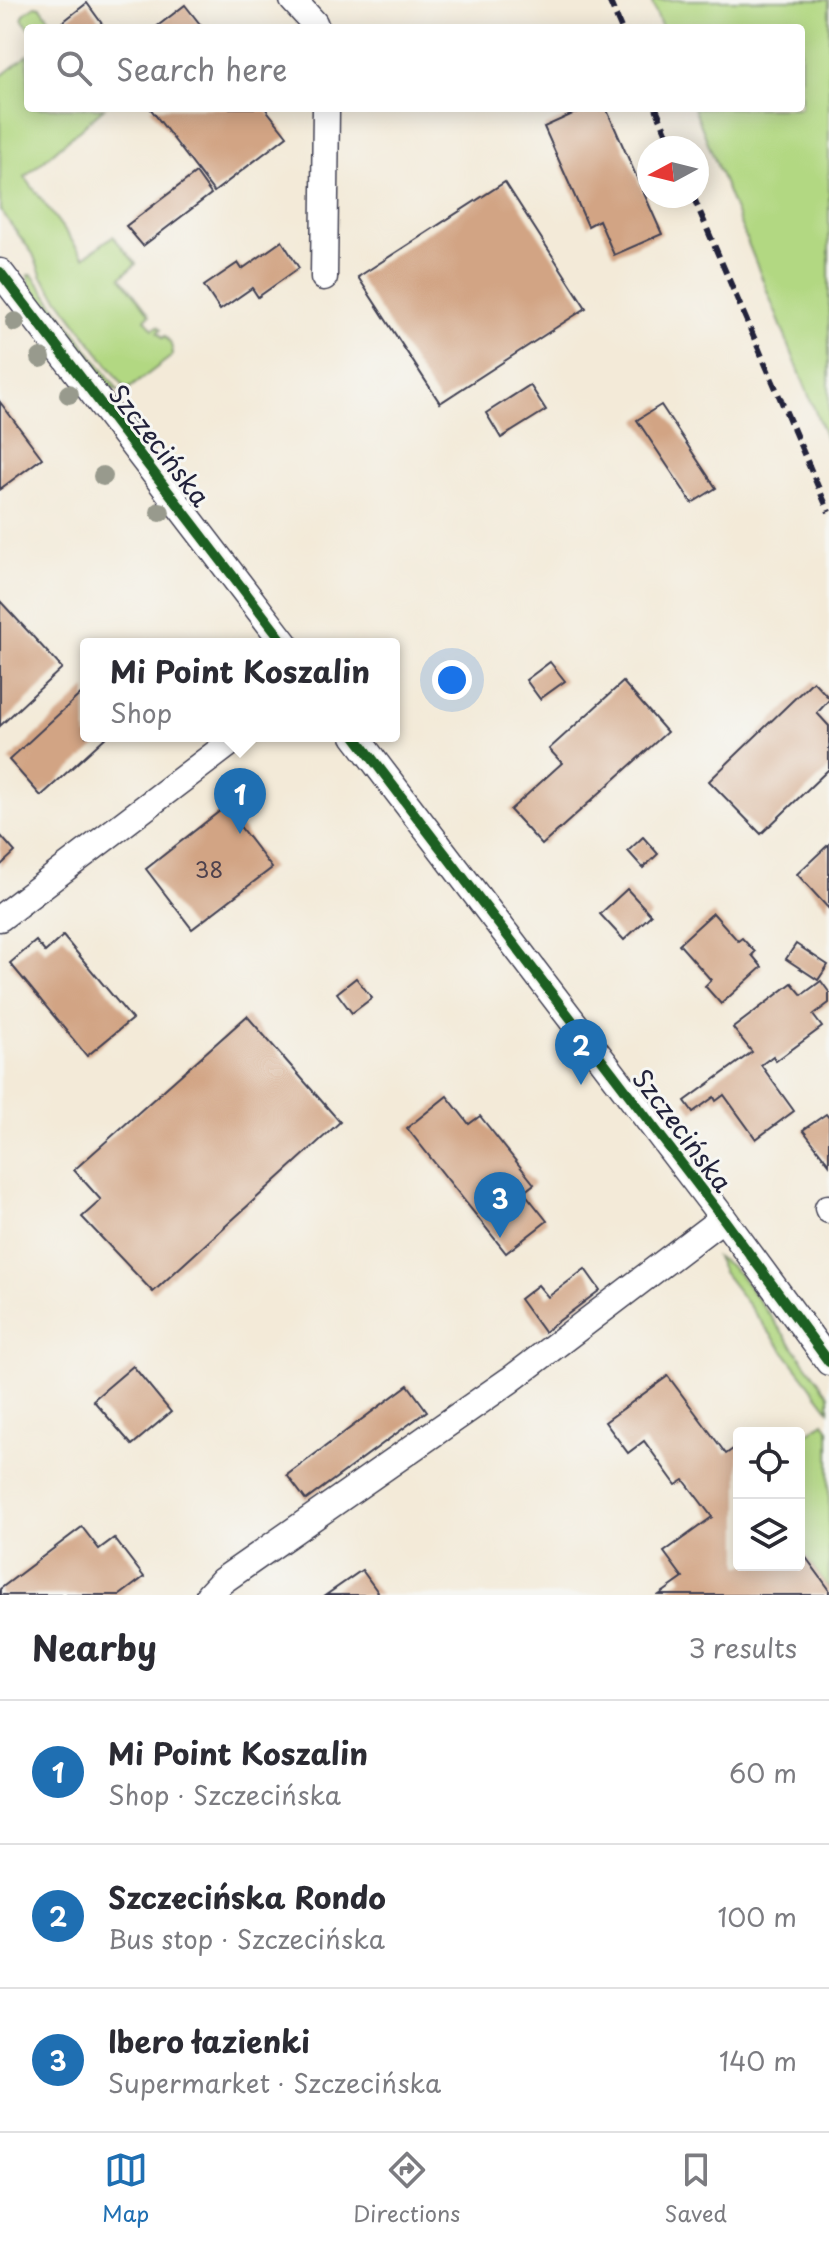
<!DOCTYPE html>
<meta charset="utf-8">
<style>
:root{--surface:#fff;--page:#f7f7f7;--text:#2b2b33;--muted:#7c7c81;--line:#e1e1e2;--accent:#1f6fb2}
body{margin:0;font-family:"Playpen Sans",sans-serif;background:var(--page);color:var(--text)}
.controls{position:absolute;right:24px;bottom:24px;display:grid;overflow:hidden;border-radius:8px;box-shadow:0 4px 20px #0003}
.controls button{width:72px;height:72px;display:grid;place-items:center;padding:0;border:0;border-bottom:2px solid var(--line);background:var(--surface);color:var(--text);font:40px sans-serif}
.compass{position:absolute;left:637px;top:136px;width:72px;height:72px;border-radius:50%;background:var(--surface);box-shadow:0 4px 20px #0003;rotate:263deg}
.you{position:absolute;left:452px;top:680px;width:28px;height:28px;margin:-20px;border:6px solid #fff;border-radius:50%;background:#1a73e8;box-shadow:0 0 0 12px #1a73e833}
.badge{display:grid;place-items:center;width:52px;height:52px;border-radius:50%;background:var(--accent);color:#fff;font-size:26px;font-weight:700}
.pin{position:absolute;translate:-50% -66px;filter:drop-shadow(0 2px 4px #0008)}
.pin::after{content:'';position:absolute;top:42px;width:28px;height:24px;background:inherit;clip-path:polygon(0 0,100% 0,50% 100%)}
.popup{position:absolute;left:80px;top:638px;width:320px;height:104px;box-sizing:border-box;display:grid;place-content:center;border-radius:8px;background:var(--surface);filter:drop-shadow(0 2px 6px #0005);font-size:26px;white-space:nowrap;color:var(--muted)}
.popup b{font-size:30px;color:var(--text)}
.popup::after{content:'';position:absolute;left:50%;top:100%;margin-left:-16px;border:16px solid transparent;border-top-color:var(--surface)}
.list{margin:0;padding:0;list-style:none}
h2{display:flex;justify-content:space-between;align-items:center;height:104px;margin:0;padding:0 32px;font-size:34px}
h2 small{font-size:26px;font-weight:400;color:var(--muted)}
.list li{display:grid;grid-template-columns:52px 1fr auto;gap:24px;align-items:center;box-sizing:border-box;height:144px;padding:0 32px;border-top:2px solid var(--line)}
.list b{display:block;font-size:30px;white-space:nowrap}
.list p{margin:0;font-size:26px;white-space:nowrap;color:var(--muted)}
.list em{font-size:26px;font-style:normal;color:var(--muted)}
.icon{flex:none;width:44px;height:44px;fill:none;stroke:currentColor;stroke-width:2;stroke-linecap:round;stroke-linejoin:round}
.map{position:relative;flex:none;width:829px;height:1595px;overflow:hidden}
.search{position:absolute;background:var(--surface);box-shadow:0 4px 20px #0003;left:24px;right:24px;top:24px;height:88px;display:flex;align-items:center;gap:20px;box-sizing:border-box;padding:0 28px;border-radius:8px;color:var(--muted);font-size:30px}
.sheet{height:536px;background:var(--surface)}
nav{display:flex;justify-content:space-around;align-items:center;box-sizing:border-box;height:112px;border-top:2px solid var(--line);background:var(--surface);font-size:22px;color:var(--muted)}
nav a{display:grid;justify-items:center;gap:4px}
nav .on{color:var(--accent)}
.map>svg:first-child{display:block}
.green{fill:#b2d882;stroke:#6a7d5e;stroke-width:2}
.building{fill:#d2a484}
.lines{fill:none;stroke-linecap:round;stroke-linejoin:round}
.minor-casing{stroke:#414053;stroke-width:29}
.minor{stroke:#fff;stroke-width:26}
.rail{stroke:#22223b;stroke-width:6;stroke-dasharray:12 6;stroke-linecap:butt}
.cycleway-casing{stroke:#f6f6f2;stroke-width:15}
.cycleway{stroke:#1b5e20;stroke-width:10}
.tree{fill:#989a8d}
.labels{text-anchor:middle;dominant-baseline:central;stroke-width:6;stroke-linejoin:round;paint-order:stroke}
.number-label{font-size:22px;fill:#4e424d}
.street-label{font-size:26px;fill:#22223b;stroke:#f6f6f2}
</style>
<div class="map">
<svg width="829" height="1595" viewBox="0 0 829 1595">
<rect width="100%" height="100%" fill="#f6f6f2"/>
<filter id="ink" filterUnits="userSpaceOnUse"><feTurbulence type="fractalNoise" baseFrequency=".0125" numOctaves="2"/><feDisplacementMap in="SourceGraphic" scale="16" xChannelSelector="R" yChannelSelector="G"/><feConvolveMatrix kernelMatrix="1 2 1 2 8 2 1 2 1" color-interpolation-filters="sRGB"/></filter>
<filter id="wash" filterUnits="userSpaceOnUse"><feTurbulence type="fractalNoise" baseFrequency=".006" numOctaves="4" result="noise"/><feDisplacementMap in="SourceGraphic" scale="32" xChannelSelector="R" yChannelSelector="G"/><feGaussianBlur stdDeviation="1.8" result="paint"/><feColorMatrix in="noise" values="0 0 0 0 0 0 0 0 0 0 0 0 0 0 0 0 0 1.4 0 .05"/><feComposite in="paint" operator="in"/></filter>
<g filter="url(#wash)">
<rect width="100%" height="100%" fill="#f3ead8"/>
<g class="green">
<polygon points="651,0 829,0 829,446 694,108 801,108 801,28 662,28"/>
<polygon points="35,6 41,7 56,28 29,28 22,19 25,13"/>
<path d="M28,55V108H104L25,177L84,257L113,236L136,264L121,277L150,315L145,319L153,329L158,326L161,329L158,332L163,338L165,336C171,343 173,347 172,356L127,390L42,277L33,254L0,210V77Z"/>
<polygon points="28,275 32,275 119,391 106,386 29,284"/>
<polygon points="716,1257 729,1265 739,1274 829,1395 829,1410 723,1272"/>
<polygon points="824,1422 829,1429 829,1589 799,1548 799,1439"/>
</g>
<g id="blocks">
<g class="building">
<polygon points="87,3 105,28 55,28"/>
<polygon points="185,5 203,28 155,28"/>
<polygon points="150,108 265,108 287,136 214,192"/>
<polygon points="586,108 606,108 662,234 614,255 599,220 588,226 544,127"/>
<polygon points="196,173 211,194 143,246 126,226"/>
<polygon points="505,182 586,308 440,403 358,277"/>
<polygon points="282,241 299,268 258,297 252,288 220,310 204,286 238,263 242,269"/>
<polygon points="530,385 546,410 501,438 486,413"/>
<polygon points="0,402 42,458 0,489"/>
<polygon points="661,405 716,488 692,503 637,420"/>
<polygon points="0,601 62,668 0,726"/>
<polygon points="550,662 565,681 540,699 526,680"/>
<polygon points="813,681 829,698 829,700 817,713 829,726 829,769 761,834 709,781"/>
<polygon points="623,682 667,732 542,845 510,810 562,763 549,749"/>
<polygon points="86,689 86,736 107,736 41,796 9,760"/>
<polygon points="225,807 272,868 192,929 146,869"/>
<polygon points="0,835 15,852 0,866"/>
<polygon points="643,837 658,854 643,868 628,851"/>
<polygon points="829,844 829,909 797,874"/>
<polygon points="627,889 651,915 624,940 600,914"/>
<polygon points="713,913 738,941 742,938 755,952 752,955 762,967 721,1004 705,986 711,980 679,944"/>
<polygon points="63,936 132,1019 87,1056 10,963 36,941 45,952"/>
<polygon points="796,944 828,965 818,980 786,959"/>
<polygon points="356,978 372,998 352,1013 337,993"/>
<polygon points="821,981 829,992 829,1003 813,1015 822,1027 776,1061 773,1056 761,1065 794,1111 756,1139 724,1095 716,1101 714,1097 693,1112 685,1101 752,1052 733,1028 792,983 802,995"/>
<polygon points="247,1016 340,1122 153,1292 82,1217 101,1200 74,1170"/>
<polygon points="447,1096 469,1124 480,1116 534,1184 524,1192 547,1221 506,1253 407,1128"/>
<polygon points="826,1114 829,1118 829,1164 803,1130"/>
<polygon points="585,1269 600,1290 544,1332 520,1299 538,1285 548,1297"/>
<polygon points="133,1366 171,1412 132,1445 93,1400"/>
<polygon points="668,1376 726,1454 739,1445 739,1565 799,1565 799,1548 829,1589 829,1595 659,1595 683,1578 664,1552 712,1517 684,1480 676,1485 644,1441 628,1453 605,1422"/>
<polygon points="408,1385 427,1411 306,1500 287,1475"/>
<polygon points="82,1527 99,1549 114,1538 144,1577 120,1595 0,1595 0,1589"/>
<polygon points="362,1570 380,1595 326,1595"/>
</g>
</g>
</g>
<g filter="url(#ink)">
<use href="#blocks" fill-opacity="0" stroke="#414053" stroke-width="2"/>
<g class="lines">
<g class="minor-casing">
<g id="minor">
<polyline points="293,0 314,23 316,28"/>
<polyline points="0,272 285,644"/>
<polyline points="324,277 326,108"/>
<polyline points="355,736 723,1218 829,1362"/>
<polyline points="0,918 239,736"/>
<polyline points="828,1208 829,1210"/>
<polyline points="209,1595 222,1581 510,1380 723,1218"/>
</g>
</g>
<use href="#minor" class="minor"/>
<g class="rail">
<polyline points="609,0 621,28"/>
<polyline points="656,108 673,148"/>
<polyline points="693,196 829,512"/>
</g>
<g class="cycleway-casing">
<g id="cycleway">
<polyline points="0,272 285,644"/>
<polyline points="355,736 723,1218 829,1362"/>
</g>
</g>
<use href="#cycleway" class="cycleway"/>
</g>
<g class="tree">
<circle cx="15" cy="322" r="10"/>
<circle cx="41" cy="358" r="10"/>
<circle cx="69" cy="394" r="10"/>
<circle cx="103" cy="476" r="10"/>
<circle cx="160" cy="512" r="10"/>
</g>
</g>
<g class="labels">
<g class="number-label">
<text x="209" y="868">38</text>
</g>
<g class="street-label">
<text transform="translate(160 445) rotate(52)">Szczecińska</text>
<text transform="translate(683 1130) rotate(53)">Szczecińska</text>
</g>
</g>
</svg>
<div class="controls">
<button><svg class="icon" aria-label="locate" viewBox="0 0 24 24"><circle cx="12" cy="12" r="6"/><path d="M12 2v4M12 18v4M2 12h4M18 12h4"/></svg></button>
<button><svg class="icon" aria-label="layers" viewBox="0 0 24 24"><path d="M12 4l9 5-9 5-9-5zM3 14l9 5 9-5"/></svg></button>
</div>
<svg class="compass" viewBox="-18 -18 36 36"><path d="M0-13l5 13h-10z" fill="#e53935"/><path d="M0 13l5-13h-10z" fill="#7c7c81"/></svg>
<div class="you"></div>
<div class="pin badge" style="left:240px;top:834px">1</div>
<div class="popup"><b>Mi Point Koszalin</b>Shop</div>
<div class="pin badge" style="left:581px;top:1085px">2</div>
<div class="pin badge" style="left:500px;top:1238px">3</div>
<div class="search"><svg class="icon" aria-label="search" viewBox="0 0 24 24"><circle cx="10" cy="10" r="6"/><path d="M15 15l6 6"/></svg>Search here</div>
</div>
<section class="sheet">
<h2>Nearby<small>3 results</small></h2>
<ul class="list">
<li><span class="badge">1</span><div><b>Mi Point Koszalin</b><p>Shop · Szczecińska</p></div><em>60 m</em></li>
<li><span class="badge">2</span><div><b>Szczecińska Rondo</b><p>Bus stop · Szczecińska</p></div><em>100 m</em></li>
<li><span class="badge">3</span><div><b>Ibero łazienki</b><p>Supermarket · Szczecińska</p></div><em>140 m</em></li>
</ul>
</section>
<nav>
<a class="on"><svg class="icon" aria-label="map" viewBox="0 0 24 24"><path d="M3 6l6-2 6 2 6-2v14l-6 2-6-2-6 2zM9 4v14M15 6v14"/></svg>Map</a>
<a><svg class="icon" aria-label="directions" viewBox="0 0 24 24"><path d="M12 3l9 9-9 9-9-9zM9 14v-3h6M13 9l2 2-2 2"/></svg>Directions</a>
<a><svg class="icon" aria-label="saved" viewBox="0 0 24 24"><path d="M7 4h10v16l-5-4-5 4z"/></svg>Saved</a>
</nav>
